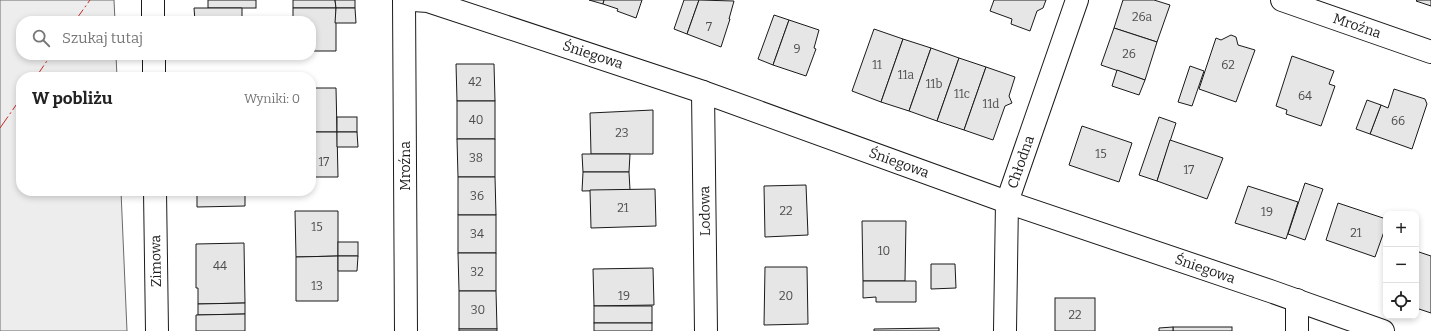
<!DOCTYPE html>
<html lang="pl">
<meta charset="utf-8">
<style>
:root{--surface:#fff;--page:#f2f2f2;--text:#222;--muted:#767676;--line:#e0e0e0}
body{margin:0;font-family:Bitter,serif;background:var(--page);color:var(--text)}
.controls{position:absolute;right:12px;bottom:12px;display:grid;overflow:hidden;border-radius:8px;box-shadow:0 2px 6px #0003}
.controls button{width:36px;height:36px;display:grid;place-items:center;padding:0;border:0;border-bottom:1px solid var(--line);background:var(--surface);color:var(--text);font:20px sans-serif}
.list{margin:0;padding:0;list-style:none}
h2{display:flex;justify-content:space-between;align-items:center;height:52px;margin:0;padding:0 16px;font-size:17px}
h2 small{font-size:13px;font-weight:400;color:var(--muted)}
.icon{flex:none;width:22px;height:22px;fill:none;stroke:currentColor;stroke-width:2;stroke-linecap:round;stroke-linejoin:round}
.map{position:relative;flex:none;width:1431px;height:331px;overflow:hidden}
.search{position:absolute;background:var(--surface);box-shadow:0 2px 6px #0003;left:16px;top:16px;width:300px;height:44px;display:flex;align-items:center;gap:10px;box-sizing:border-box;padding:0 14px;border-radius:16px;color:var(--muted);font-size:15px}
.panel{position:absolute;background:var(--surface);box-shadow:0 2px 6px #0003;left:16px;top:72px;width:300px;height:124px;border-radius:16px}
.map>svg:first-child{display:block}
.green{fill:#ededed;stroke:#6a6a6a}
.building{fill:#e6e6e6;stroke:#1a1a1a}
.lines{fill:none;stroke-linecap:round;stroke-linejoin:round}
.minor-casing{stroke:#1a1a1a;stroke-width:24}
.minor{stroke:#fff;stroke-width:22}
.power{stroke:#c62828;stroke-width:1;stroke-dasharray:14 3 2 3;stroke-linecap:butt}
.labels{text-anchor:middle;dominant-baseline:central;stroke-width:3;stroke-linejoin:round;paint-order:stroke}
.number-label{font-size:12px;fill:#4d4d4d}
.street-label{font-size:14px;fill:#1a1a1a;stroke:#fff}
</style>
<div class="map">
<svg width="1431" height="331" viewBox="0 0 1431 331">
<rect width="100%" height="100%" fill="#fff"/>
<polygon class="green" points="0,0 114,0 115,21 21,21 21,55 116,55 117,77 21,77 21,191 121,191 127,331 0,331"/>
<g class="building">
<rect x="208" y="0" width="48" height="8"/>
<polygon points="293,0 335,0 336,8 293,8"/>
<polygon points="335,0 355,0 355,8 336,8"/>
<polygon points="589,0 604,0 603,4"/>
<polygon points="604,0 642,0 636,18 617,11 618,9 603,4"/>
<polygon points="684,0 699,0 687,34 674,29"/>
<polygon points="699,0 734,1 729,19 730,19 721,47 687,34"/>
<polygon points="994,0 1046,0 1043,8 1037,11 1030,31 1011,24 1012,19 990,11"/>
<polygon points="1123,0 1154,0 1170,5 1157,42 1114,28"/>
<polygon points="1417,0 1431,0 1431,6 1416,1"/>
<polygon points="194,8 242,8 242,21 195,21"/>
<polygon points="293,8 336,8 336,51 311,51 311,21 293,21"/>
<polygon points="336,8 355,8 356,23 335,23"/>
<polygon points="774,15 789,20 773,65 758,59"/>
<polygon points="789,20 819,30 814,48 816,49 806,76 773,65"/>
<polygon points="1114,28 1157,42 1145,80 1101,65"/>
<polygon points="874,29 903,39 881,102 852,91"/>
<polygon points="1231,35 1236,37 1238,45 1255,50 1236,102 1199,89 1216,38 1221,40"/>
<polygon points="903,39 931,48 909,111 881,102"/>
<polygon points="931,48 959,58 937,121 909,111"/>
<polygon points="1292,56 1334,71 1329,84 1335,86 1321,126 1286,114 1287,110 1276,106"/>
<polygon points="959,58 986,67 964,130 937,121"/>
<polygon points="456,64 494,64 495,101 457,101"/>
<polygon points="1190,66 1204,71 1192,106 1178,102"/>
<polygon points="986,67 1015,77 1009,96 1012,103 1005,106 993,140 964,130"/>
<polygon points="1117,70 1145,80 1139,95 1112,86"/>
<polygon points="311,88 336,88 337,132 311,132"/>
<polygon points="1394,89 1425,99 1427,104 1412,149 1370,134 1381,105 1388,108"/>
<polygon points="1367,100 1381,105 1370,134 1356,129"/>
<rect x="457" y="101" width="38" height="38"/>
<polygon points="653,110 653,154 591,154 590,113"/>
<rect x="337" y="117" width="20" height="15"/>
<polygon points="1159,117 1176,123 1157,181 1139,175"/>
<polygon points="1082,126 1132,143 1119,182 1069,165"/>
<polygon points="311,132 337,132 338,177 311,177"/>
<polygon points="337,132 357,132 358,147 337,147"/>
<polygon points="457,139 495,139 495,177 458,177"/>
<polygon points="1170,140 1223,158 1207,199 1157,181"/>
<polygon points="582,154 630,154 629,172 583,172"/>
<polygon points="583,172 629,172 630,190 582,191"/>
<polygon points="458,177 495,177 496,215 458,215"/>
<polygon points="1305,183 1323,189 1305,240 1288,234"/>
<polygon points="806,185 808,235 765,237 764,186"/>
<polygon points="1248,186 1298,202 1286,239 1235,223"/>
<polygon points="655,189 656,226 591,228 590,190"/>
<polygon points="197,191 245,191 245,206 197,207"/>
<polygon points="1338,203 1386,219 1386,226 1375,257 1326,240"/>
<polygon points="295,211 338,211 338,256 296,257"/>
<rect x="458" y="215" width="38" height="38"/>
<polygon points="862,221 906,221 905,281 863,281"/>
<rect x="338" y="242" width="20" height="14"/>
<polygon points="244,243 245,303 198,304 198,288 196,288 196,244"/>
<polygon points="1416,251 1431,256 1431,313 1416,308"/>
<polygon points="458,253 496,253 496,291 459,291"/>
<polygon points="338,256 338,301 296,301 296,257"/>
<polygon points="338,256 358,256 357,271 338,271"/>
<polygon points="931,264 955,264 956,288 931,289"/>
<polygon points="765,267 807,267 808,324 764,325"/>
<polygon points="653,268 654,305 594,306 593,269"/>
<polygon points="863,281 916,281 916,302 876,302 876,297 863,298"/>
<polygon points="459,291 496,291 497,329 459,329"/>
<rect x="1055" y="298" width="40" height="33"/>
<polygon points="245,303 245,314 198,315 198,304"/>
<rect x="594" y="306" width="58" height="17"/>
<polygon points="245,314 245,331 196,331 196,315"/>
<rect x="594" y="323" width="58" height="8"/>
<rect x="1173" y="327" width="59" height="4"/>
<polygon points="1173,327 1173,331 1159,331 1159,328"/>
<polygon points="939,328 939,331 874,331 874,329"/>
<rect x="459" y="329" width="38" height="2"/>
</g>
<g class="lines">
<g class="minor-casing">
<g id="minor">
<polyline points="153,0 153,21"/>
<polyline points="404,0 406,331"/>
<polyline points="413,0 428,1 703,92 1007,202 1273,292 1383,331"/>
<polyline points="1282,0 1431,52"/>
<polyline points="154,55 154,77"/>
<polyline points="703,92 706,331"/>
<polyline points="155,191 157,331"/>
<polyline points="1005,331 1007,202 1077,0"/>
<polyline points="1297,331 1297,300"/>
</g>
</g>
<use href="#minor" class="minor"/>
<g class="power">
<polyline points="75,21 90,0"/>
<polyline points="36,77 51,55"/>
<polyline points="0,128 21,98"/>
</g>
</g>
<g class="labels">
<g class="number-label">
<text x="1142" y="17">26a</text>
<text x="709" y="27">7</text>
<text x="797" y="49">9</text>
<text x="1129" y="54">26</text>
<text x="877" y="65">11</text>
<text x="1228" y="65">62</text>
<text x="906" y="75">11a</text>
<text x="475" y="82">42</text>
<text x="934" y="84">11b</text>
<text x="962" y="94">11c</text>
<text x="1305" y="96">64</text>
<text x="991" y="104">11d</text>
<text x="476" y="120">40</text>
<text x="1398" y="121">66</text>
<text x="622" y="133">23</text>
<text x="1101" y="154">15</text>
<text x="476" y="158">38</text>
<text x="324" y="162">17</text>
<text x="1189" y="170">17</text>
<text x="477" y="196">36</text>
<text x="623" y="208">21</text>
<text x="786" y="211">22</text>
<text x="1267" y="212">19</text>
<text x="317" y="227">15</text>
<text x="1356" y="233">21</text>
<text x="477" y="234">34</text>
<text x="884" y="251">10</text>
<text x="220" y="266">44</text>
<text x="477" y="272">32</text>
<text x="317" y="286">13</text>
<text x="624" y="296">19</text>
<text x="786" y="296">20</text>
<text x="478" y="310">30</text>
<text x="1075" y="315">22</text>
</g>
<g class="street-label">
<text transform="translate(1357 26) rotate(19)">Mroźna</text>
<text transform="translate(593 55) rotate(18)">Śniegowa</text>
<text transform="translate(1021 162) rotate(-71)">Chłodna</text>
<text transform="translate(899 163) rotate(20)">Śniegowa</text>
<text transform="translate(405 166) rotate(-90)">Mroźna</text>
<text transform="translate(705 211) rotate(-91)">Lodowa</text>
<text transform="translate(156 261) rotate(-91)">Zimowa</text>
<text transform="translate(1205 269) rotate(19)">Śniegowa</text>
</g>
</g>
</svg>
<div class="controls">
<button>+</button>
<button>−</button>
<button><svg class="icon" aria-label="locate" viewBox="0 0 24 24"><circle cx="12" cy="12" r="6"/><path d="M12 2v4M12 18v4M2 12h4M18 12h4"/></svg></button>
</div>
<div class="search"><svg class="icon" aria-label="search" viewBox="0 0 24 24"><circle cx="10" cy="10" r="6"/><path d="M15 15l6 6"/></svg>Szukaj tutaj</div>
<section class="panel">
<h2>W pobliżu<small>Wyniki: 0</small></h2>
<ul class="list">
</ul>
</section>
</div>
